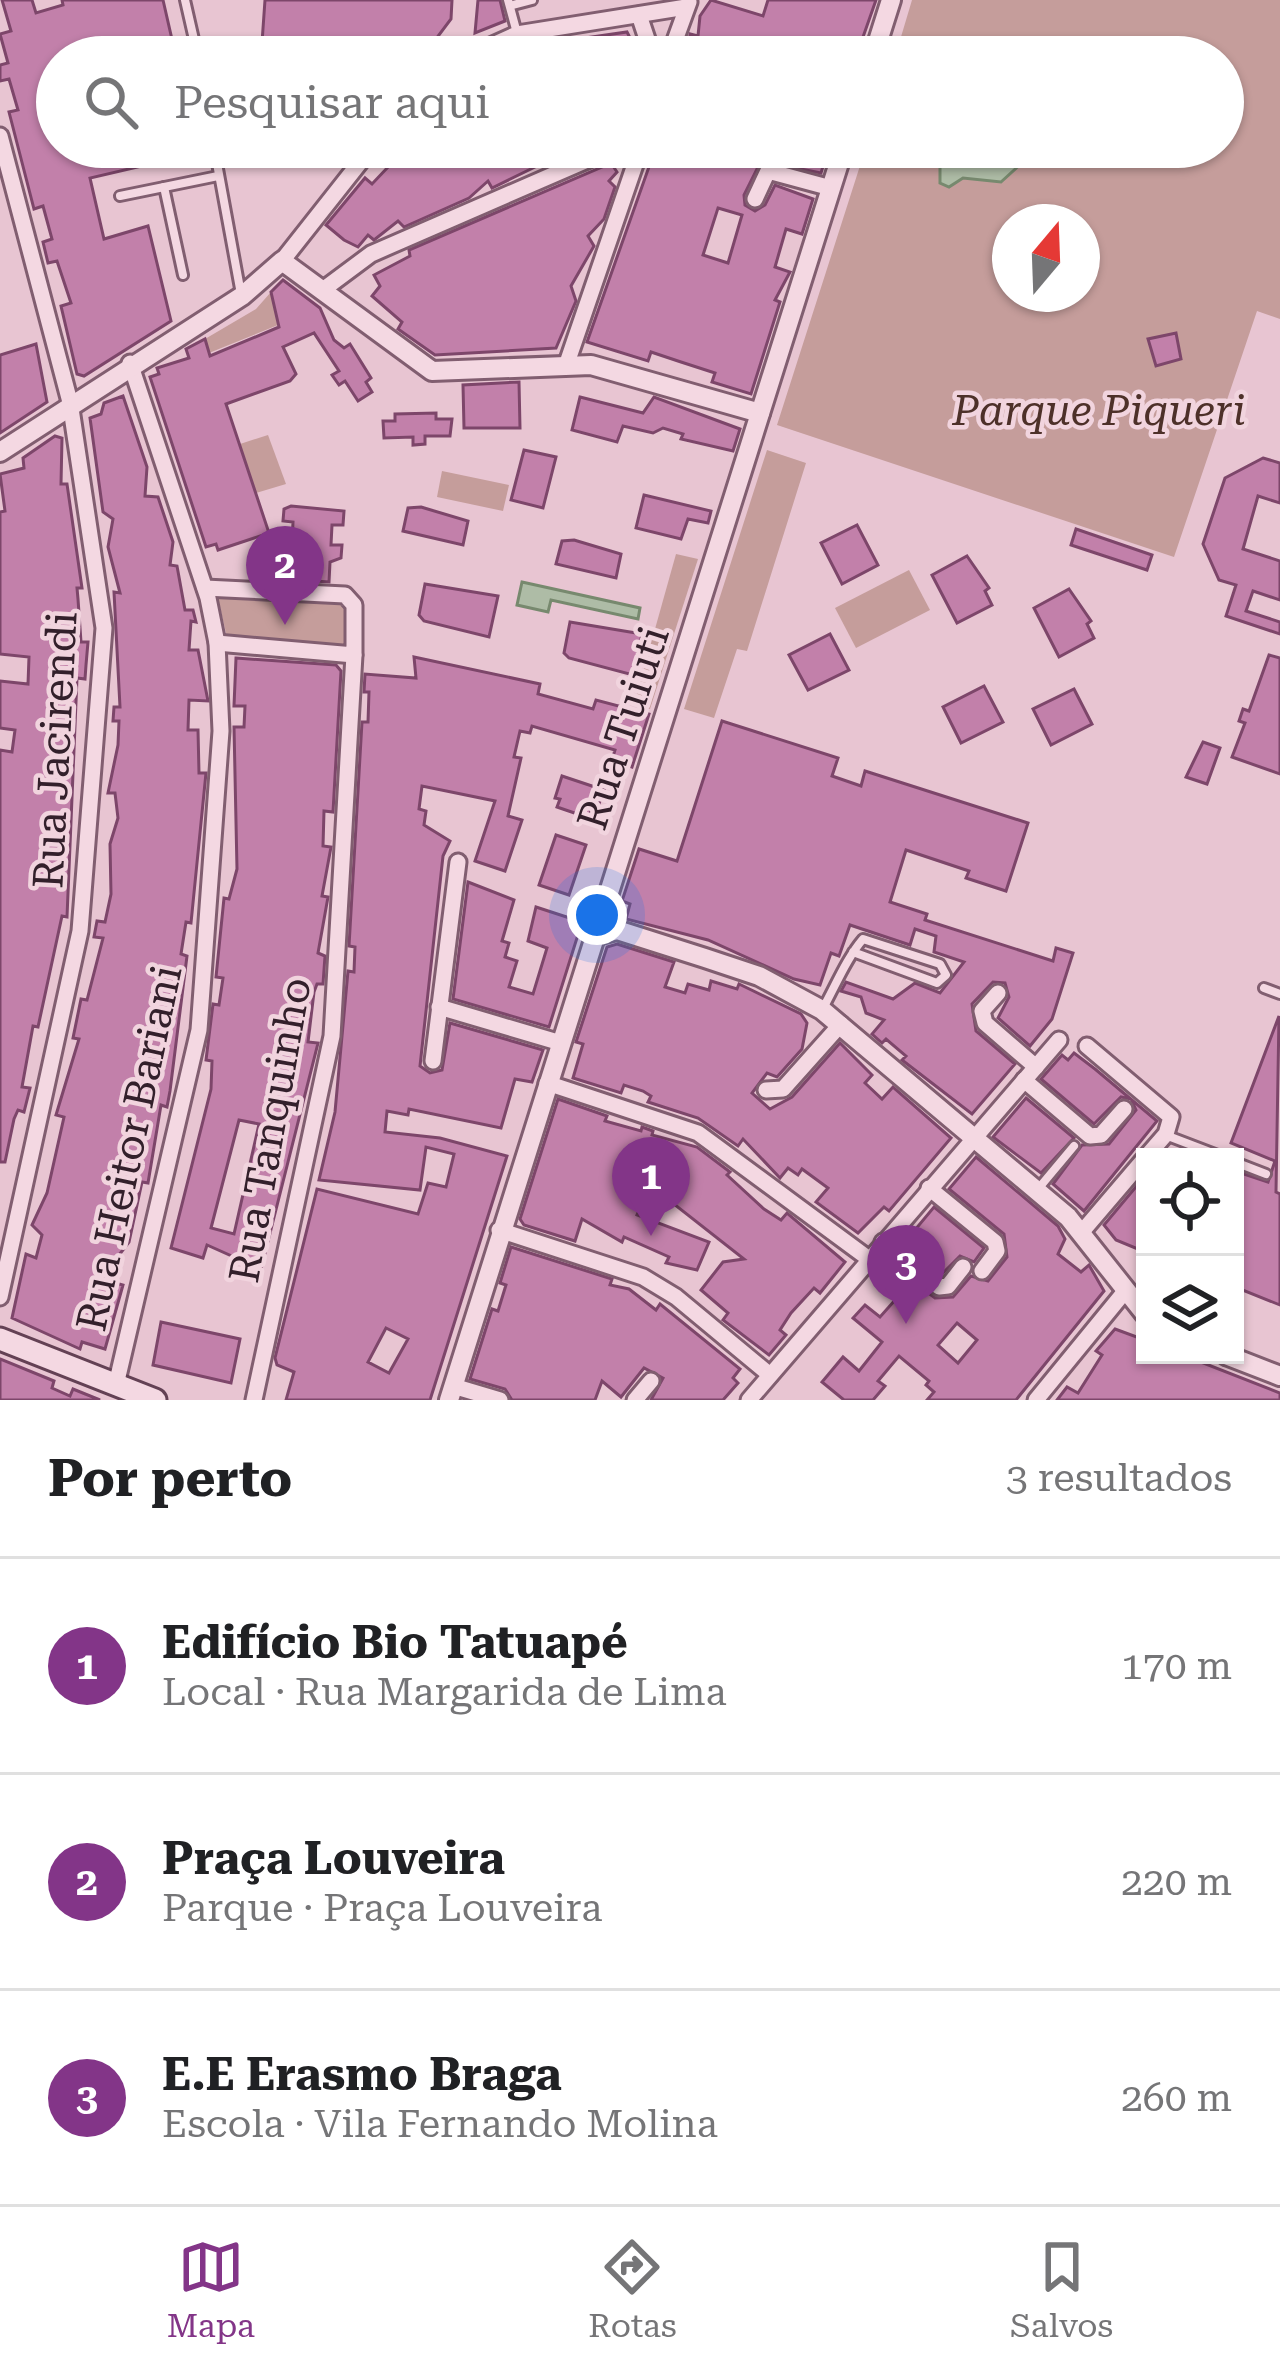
<!DOCTYPE html>
<html lang="pt">
<meta charset="utf-8">
<style>
:root{--surface:#fff;--page:#f2f2f2;--text:#202124;--muted:#757577;--line:#e0e0e0;--accent:#833588}
body{margin:0;font-family:"Roboto Serif",serif;background:var(--page);color:var(--text)}
.controls{position:absolute;right:36px;bottom:36px;display:grid;overflow:hidden;border-radius:0px;box-shadow:0 3px 9px #0004}
.controls button{width:108px;height:108px;display:grid;place-items:center;padding:0;border:0;border-bottom:3px solid var(--line);background:var(--surface);color:var(--text);font:60px sans-serif}
.compass{position:absolute;left:992px;top:204px;width:108px;height:108px;border-radius:50%;background:var(--surface);box-shadow:0 3px 9px #0004;rotate:19deg}
.you{position:absolute;left:597px;top:915px;width:42px;height:42px;margin:-30px;border:9px solid #fff;border-radius:50%;background:#1a73e8;box-shadow:0 0 0 18px #1a73e833}
.badge{display:grid;place-items:center;width:78px;height:78px;border-radius:50%;background:var(--accent);color:#fff;font-size:39px;font-weight:700}
.pin{position:absolute;translate:-50% -99px;filter:drop-shadow(0 3px 6px #0008)}
.pin::after{content:'';position:absolute;top:63px;width:42px;height:36px;background:inherit;clip-path:polygon(0 0,100% 0,50% 100%)}
.list{margin:0;padding:0;list-style:none}
h2{display:flex;justify-content:space-between;align-items:center;height:156px;margin:0;padding:0 48px;font-size:51px}
h2 small{font-size:39px;font-weight:400;color:var(--muted)}
.list li{display:grid;grid-template-columns:78px 1fr auto;gap:36px;align-items:center;box-sizing:border-box;height:216px;padding:0 48px;border-top:3px solid var(--line)}
.list b{display:block;font-size:45px;white-space:nowrap}
.list p{margin:0;font-size:39px;white-space:nowrap;color:var(--muted)}
.list em{font-size:39px;font-style:normal;color:var(--muted)}
.icon{flex:none;width:66px;height:66px;fill:none;stroke:currentColor;stroke-width:2;stroke-linecap:round;stroke-linejoin:round}
.map{position:relative;flex:none;width:1280px;height:1400px;overflow:hidden}
.search{position:absolute;background:var(--surface);box-shadow:0 3px 9px #0004;left:36px;right:36px;top:36px;height:132px;display:flex;align-items:center;gap:30px;box-sizing:border-box;padding:0 42px;border-radius:66px;color:var(--muted);font-size:45px}
.sheet{height:804px;background:var(--surface)}
nav{display:flex;justify-content:space-around;align-items:center;box-sizing:border-box;height:168px;border-top:3px solid var(--line);background:var(--surface);font-size:33px;color:var(--muted)}
nav a{display:grid;justify-items:center;gap:6px}
nav .on{color:var(--accent)}
.map>svg:first-child{display:block}
.green{fill:#c59d9b;fill-rule:evenodd}
.water{fill:#aebca6;stroke:#77896e;stroke-width:3}
.building{fill:#c280aa;stroke:#7d466a;stroke-width:3;fill-rule:evenodd}
.lines{fill:none;stroke-linecap:round;stroke-linejoin:round}
.service-casing{stroke:#815e70;stroke-width:14}
.minor-casing{stroke:#815e70;stroke-width:21}
.tertiary-casing{stroke:#815e70;stroke-width:24}
.secondary-casing{stroke:#634154;stroke-width:27}
.service{stroke:#f4d8e2;stroke-width:8}
.minor{stroke:#f4d8e2;stroke-width:15}
.tertiary{stroke:#f4d8e2;stroke-width:18}
.secondary{stroke:#f4d8e2;stroke-width:21}
.labels{text-anchor:middle;dominant-baseline:central;stroke-width:9;stroke-linejoin:round;paint-order:stroke}
.park-label{font-size:42px;font-style:italic;fill:#4d3029;stroke:#f1d4de}
.street-label{font-size:42px;fill:#33202b;stroke:#f1d4de}
</style>
<div class="map">
<svg width="1280" height="1400" viewBox="0 0 1280 1400">
<rect width="100%" height="100%" fill="#e8c5d2"/>
<g class="green">
<path d="M912,0H1280V319L1257,311L1174,557L777,425L866,147H1223V57H895ZM1010,222H1082V294H1010Z"/>
<polygon points="271,292 278,325 209,353 205,339 256,309"/>
<polygon points="268,435 286,484 256,493 240,444"/>
<polygon points="767,450 806,463 747,651 737,649 714,718 684,709"/>
<polygon points="442,471 509,485 503,511 437,497"/>
<polygon points="676,554 698,559 650,709 634,704"/>
<polygon points="909,570 930,610 856,648 835,608"/>
<polygon points="223,596 342,605 347,613 346,646 227,637 218,599"/>
</g>
<g class="water">
<polygon points="940,147 1056,147 1053,154 1024,161 1001,182 963,178 949,187 940,183"/>
<polygon points="522,582 640,608 638,619 551,600 548,612 517,605"/>
</g>
<g class="building">
<polygon points="2,0 32,0 36,13 63,5 62,0 163,0 176,57 57,57 57,147 206,147 206,151 90,178 104,239 148,226 171,321 84,376 77,374 61,306 71,303 57,261 48,263 43,242 52,239 43,206 34,209 9,112 18,110 9,79 0,81 0,65 8,63 0,34 11,31"/>
<polygon points="265,0 452,0 451,19 436,39 413,57 261,57"/>
<polygon points="478,0 500,0 505,21 475,33"/>
<polygon points="711,0 763,16 768,0 876,0 856,57 743,57 724,51 717,57 688,57 690,34 698,36 700,16"/>
<polygon points="627,32 640,57 505,57 537,45"/>
<polygon points="407,147 576,147 492,188 488,181 469,198 404,227 398,221 374,240 368,235 358,247 344,240 326,225 365,178 372,184"/>
<path d="M656,147L828,150L821,173L761,161L744,195L745,205L755,211L765,205L775,185L813,199L802,234L786,229L775,267L790,272L775,300L780,302L751,394L712,382L715,373L681,362L651,352L648,361L587,342ZM718,208L742,215L728,263L703,255Z"/>
<polygon points="611,163 617,172 609,181 615,187 604,219 588,236 594,246 571,286 576,301 556,348 435,355 398,329 402,322 372,296 380,286 374,275 410,256 409,250"/>
<polygon points="283,280 320,308 334,340 344,348 350,344 371,378 366,382 372,392 358,401 345,381 339,385 332,375 339,371 314,333 283,347 296,374 290,381 226,404 269,533 218,550 216,544 206,547 150,377 159,374 157,368 189,358 186,349 205,339 210,356 279,327 271,292"/>
<polygon points="1176,333 1181,359 1156,366 1148,339"/>
<polygon points="36,344 47,402 0,433 0,355"/>
<polygon points="519,382 520,428 464,428 463,385"/>
<polygon points="123,396 147,467 145,496 158,497 173,542 170,565 177,566 185,610 193,610 196,622 191,621 189,650 198,650 208,701 189,700 188,730 198,730 199,773 206,773 191,923 186,922 181,954 187,956 170,1091 167,1107 161,1105 148,1183 142,1182 129,1242 119,1255 112,1282 123,1285 105,1349 82,1342 80,1349 12,1318 26,1254 36,1258 42,1235 32,1225 47,1193 64,1117 56,1115 79,1039 73,1038 81,999 87,1000 103,938 94,937 97,921 105,922 111,894 110,844 118,818 115,793 108,793 118,745 119,721 113,721 114,707 120,707 114,592 120,593 108,547 113,519 103,512 90,418 101,414 104,403"/>
<polygon points="580,397 643,413 654,397 740,429 733,451 681,439 683,434 663,428 653,433 623,426 617,442 572,430"/>
<polygon points="436,413 436,419 452,419 450,436 425,436 425,444 413,445 413,437 384,438 383,421 395,421 395,414"/>
<polygon points="55,436 62,438 61,484 67,484 82,588 77,588 78,599 81,642 88,642 86,665 85,679 77,678 67,917 62,916 38,1027 33,1026 22,1087 30,1088 24,1112 18,1110 14,1119 5,1162 0,1162 0,750 12,752 15,730 0,728 0,681 28,684 29,657 0,654 0,512 5,511 0,474 24,468 23,458"/>
<polygon points="524,450 556,457 543,508 511,500"/>
<polygon points="1263,458 1280,463 1280,503 1258,496 1243,549 1280,561 1280,600 1253,591 1246,611 1280,622 1280,634 1226,616 1236,585 1219,580 1203,544 1225,478"/>
<polygon points="644,495 711,511 708,523 688,519 681,539 636,528"/>
<polygon points="291,506 344,511 343,525 332,525 331,545 342,545 341,558 330,562 329,582 315,581 315,561 281,555 282,542 292,543 293,522 283,521 284,509"/>
<polygon points="421,507 468,521 463,545 403,531 408,508"/>
<polygon points="857,525 878,565 842,584 821,543"/>
<polygon points="1076,529 1152,555 1147,570 1071,545"/>
<polygon points="574,540 621,554 616,578 556,564 562,541"/>
<polygon points="967,556 989,588 985,591 992,605 957,623 932,575"/>
<polygon points="425,584 498,596 489,637 424,621 419,615"/>
<polygon points="1069,589 1091,621 1087,624 1094,638 1059,657 1034,608"/>
<polygon points="570,622 642,634 633,675 569,658 564,653"/>
<polygon points="830,634 849,670 808,690 789,655"/>
<polygon points="1269,655 1280,658 1280,774 1232,757 1245,723 1239,721 1243,709 1249,711"/>
<path d="M414,657L540,684L538,694L593,709L596,700L649,714L632,767L612,760L615,750L532,726L530,733L520,731L514,757L521,758L508,816L522,820L505,871L475,861L495,801L422,786L419,809L426,811L424,825L450,841L443,856L420,1066L430,1073L442,1070L450,1023L543,1050L532,1082L515,1079L501,1128L409,1109L408,1115L387,1111L385,1132L440,1138L507,1156L430,1400H286L294,1372L277,1365L275,1358L317,1189L418,1214L428,1183L446,1187L454,1154L426,1147L420,1190L319,1180L335,1112L348,971L354,972L355,947L349,946L362,722H368L369,692H364L365,674L416,678ZM386,1328L408,1339L389,1373L368,1362Z"/>
<path d="M236,658L336,665L341,671L333,812L324,811L323,846L331,847L322,896L328,897L318,953L325,956L323,984H317L314,992L308,1042L318,1043L261,1269L207,1245L203,1258L171,1248L211,1089L212,1061L206,1060L213,1004L219,1005L223,978L216,977L224,898L229,899L237,869L234,727H244L245,706H234ZM239,1120L259,1124L234,1234L211,1228Z"/>
<polygon points="984,686 1003,722 961,743 943,707"/>
<polygon points="1074,689 1092,724 1051,745 1033,709"/>
<polygon points="722,721 838,758 832,776 861,786 865,771 1028,823 1006,891 966,878 969,871 906,850 890,902 927,914 925,920 1053,961 1056,948 1073,953 1052,1019 1030,1046 998,1018 1009,997 1005,983 993,982 972,1004 976,1031 1015,1064 972,1114 902,1060 906,1056 886,1039 882,1043 872,1034 884,1020 866,1013 861,997 841,991 846,982 893,999 915,983 940,993 964,962 934,952 936,936 915,929 910,945 850,925 839,956 831,953 820,985 794,979 708,940 626,919 630,904 622,901 639,849 677,861"/>
<polygon points="1203,742 1220,748 1207,784 1186,777"/>
<polygon points="562,776 604,790 596,812 591,810 589,818 557,807 560,799 555,798"/>
<polygon points="556,835 586,845 569,895 539,885"/>
<polygon points="468,882 514,900 502,941 509,943 505,957 517,961 509,987 533,994 547,948 528,941 536,907 582,922 549,1027 453,999"/>
<polygon points="617,944 674,962 665,987 685,993 688,984 709,990 711,981 737,989 739,984 801,1014 807,1023 802,1049 777,1077 767,1073 752,1093 770,1109 792,1097 840,1043 872,1075 865,1083 882,1099 893,1087 951,1138 889,1211 884,1207 858,1233 816,1202 828,1188 802,1169 798,1175 788,1168 780,1178 743,1139 738,1146 698,1118 648,1102 651,1096 643,1091 624,1085 621,1093 573,1078 583,1044 576,1042 607,947"/>
<polygon points="1279,1016 1276,1192 1280,1194 1280,1305 1235,1287 1235,1171 1268,1182 1275,1161 1231,1143"/>
<polygon points="1074,1053 1095,1069 1157,1121 1084,1211 1053,1184 1082,1145 1109,1144 1136,1110 1131,1099 1121,1097 1094,1124 1041,1079 1062,1055 1068,1060"/>
<polygon points="1026,1098 1074,1138 1041,1173 993,1137"/>
<polygon points="558,1099 607,1116 605,1121 641,1131 642,1127 653,1131 652,1135 697,1147 730,1172 727,1175 764,1209 781,1220 787,1213 845,1262 820,1293 814,1288 791,1313 780,1330 786,1335 769,1355 723,1320 728,1313 701,1290 723,1262 744,1259 674,1204 646,1195 637,1215 709,1242 697,1270 666,1263 669,1257 624,1237 622,1242 582,1219 575,1241 524,1225 520,1219"/>
<path d="M976,1157L1058,1226L1065,1239L1058,1254L1081,1272L1089,1265L1104,1291L1016,1400H927L934,1392L926,1385L929,1381L899,1356L878,1381L885,1386L873,1400H844L822,1382L843,1357L859,1371L882,1342L853,1318L865,1305L880,1317L912,1281L935,1298L953,1297L971,1276L988,1281L1007,1257L1004,1234L949,1189ZM957,1323L977,1340L958,1363L938,1345Z"/>
<polygon points="1145,1176 1145,1252 1116,1240 1104,1225"/>
<polygon points="934,1207 984,1248 974,1262 960,1256 942,1274 904,1243"/>
<polygon points="511,1247 612,1279 610,1285 629,1289 656,1310 660,1304 740,1369 733,1378 738,1383 723,1400 651,1400 663,1378 644,1368 621,1397 602,1381 595,1400 512,1400 505,1389 470,1379 492,1309 498,1311 506,1285 500,1283"/>
<polygon points="161,1322 240,1339 231,1383 153,1365"/>
<polygon points="1115,1329 1145,1340 1145,1355 1183,1355 1280,1393 1280,1400 1057,1400 1067,1387 1078,1393 1102,1355 1096,1351"/>
<polygon points="0,1359 54,1381 52,1388 70,1396 73,1389 100,1400 0,1400"/>
</g>
<g class="lines">
<g class="service-casing">
<g id="service">
<polyline points="185,0 198,57"/>
<polyline points="508,0 517,33"/>
<polyline points="513,5 532,0"/>
<polyline points="214,147 241,294"/>
<polyline points="164,187 183,275"/>
<polyline points="120,196 218,176"/>
<polyline points="1264,988 1280,994"/>
<path d="M822,1010C835,987 846,959 863,939L940,964L946,975L937,983L853,952"/>
<polyline points="1168,1136 1223,1157"/>
<polyline points="1235,1162 1266,1174"/>
<polyline points="1038,1189 1074,1146"/>
</g>
</g>
<g class="minor-casing">
<g id="minor">
<polyline points="639,15 653,57"/>
<polyline points="466,57 517,34 686,7"/>
<polyline points="669,57 689,2"/>
<polyline points="0,136 70,402 104,628 80,931 0,1297"/>
<polyline points="755,199 768,171 831,188"/>
<polyline points="282,261 372,147"/>
<polyline points="324,289 371,254 617,147"/>
<polyline points="567,363 641,147"/>
<polyline points="205,588 345,595 354,605 354,655 217,643"/>
<polyline points="998,993 982,1011 985,1023 1036,1067"/>
<polyline points="439,1007 561,1043"/>
<polyline points="1087,1046 1171,1117 1166,1134 1146,1157"/>
<polyline points="433,1061 458,862"/>
<polyline points="1024,1080 1090,1136 1101,1135 1124,1109"/>
<polyline points="547,1083 698,1133 869,1259"/>
<polyline points="766,1090 783,1089 841,1024"/>
<polyline points="929,1188 995,1242 997,1251 982,1271"/>
<polyline points="499,1230 643,1277 676,1297 770,1375"/>
<polyline points="1081,1233 1145,1158"/>
<polyline points="883,1242 939,1287 948,1286 963,1267"/>
<polyline points="116,1385 199,1030 221,731 217,643 208,598 130,363"/>
<polyline points="453,1386 500,1400"/>
<polyline points="254,1400 332,1036 354,655"/>
<polyline points="635,1400 651,1381"/>
<polyline points="749,1400 1059,1040"/>
<polyline points="1036,1400 1126,1290"/>
</g>
</g>
<g class="tertiary-casing">
<g id="tertiary">
<polyline points="873,57 891,0"/>
<polyline points="0,452 242,296 282,261 432,371 591,365 760,413"/>
<polyline points="594,936 617,930 705,958 759,976 822,1010 1068,1217 1145,1314"/>
<polyline points="1226,1355 1280,1376"/>
<polyline points="449,1400 844,147"/>
</g>
</g>
<g class="secondary-casing">
<polyline id="secondary" points="0,1339 155,1400"/>
</g>
<use href="#service" class="service"/>
<use href="#minor" class="minor"/>
<use href="#tertiary" class="tertiary"/>
<use href="#secondary" class="secondary"/>
</g>
<g class="labels">
<g class="park-label">
<text x="1099" y="410">Parque Piqueri</text>
</g>
<g class="street-label">
<text transform="translate(623 728) rotate(-72)">Rua Tuiuti</text>
<text transform="translate(55 750) rotate(-87)">Rua Jacirendi</text>
<text transform="translate(270 1130) rotate(-80)">Rua Tanquinho</text>
<text transform="translate(129 1148) rotate(-78)">Rua Heitor Bariani</text>
</g>
</g>
</svg>
<div class="controls">
<button><svg class="icon" aria-label="locate" viewBox="0 0 24 24"><circle cx="12" cy="12" r="6"/><path d="M12 2v4M12 18v4M2 12h4M18 12h4"/></svg></button>
<button><svg class="icon" aria-label="layers" viewBox="0 0 24 24"><path d="M12 4l9 5-9 5-9-5zM3 14l9 5 9-5"/></svg></button>
</div>
<svg class="compass" viewBox="-18 -18 36 36"><path d="M0-13l5 13h-10z" fill="#e53935"/><path d="M0 13l5-13h-10z" fill="#757577"/></svg>
<div class="you"></div>
<div class="pin badge" style="left:651px;top:1236px">1</div>
<div class="pin badge" style="left:285px;top:625px">2</div>
<div class="pin badge" style="left:906px;top:1324px">3</div>
<div class="search"><svg class="icon" aria-label="search" viewBox="0 0 24 24"><circle cx="10" cy="10" r="6"/><path d="M15 15l6 6"/></svg>Pesquisar aqui</div>
</div>
<section class="sheet">
<h2>Por perto<small>3 resultados</small></h2>
<ul class="list">
<li><span class="badge">1</span><div><b>Edifício Bio Tatuapé</b><p>Local · Rua Margarida de Lima</p></div><em>170 m</em></li>
<li><span class="badge">2</span><div><b>Praça Louveira</b><p>Parque · Praça Louveira</p></div><em>220 m</em></li>
<li><span class="badge">3</span><div><b>E.E Erasmo Braga</b><p>Escola · Vila Fernando Molina</p></div><em>260 m</em></li>
</ul>
</section>
<nav>
<a class="on"><svg class="icon" aria-label="map" viewBox="0 0 24 24"><path d="M3 6l6-2 6 2 6-2v14l-6 2-6-2-6 2zM9 4v14M15 6v14"/></svg>Mapa</a>
<a><svg class="icon" aria-label="directions" viewBox="0 0 24 24"><path d="M12 3l9 9-9 9-9-9zM9 14v-3h6M13 9l2 2-2 2"/></svg>Rotas</a>
<a><svg class="icon" aria-label="saved" viewBox="0 0 24 24"><path d="M7 4h10v16l-5-4-5 4z"/></svg>Salvos</a>
</nav>
